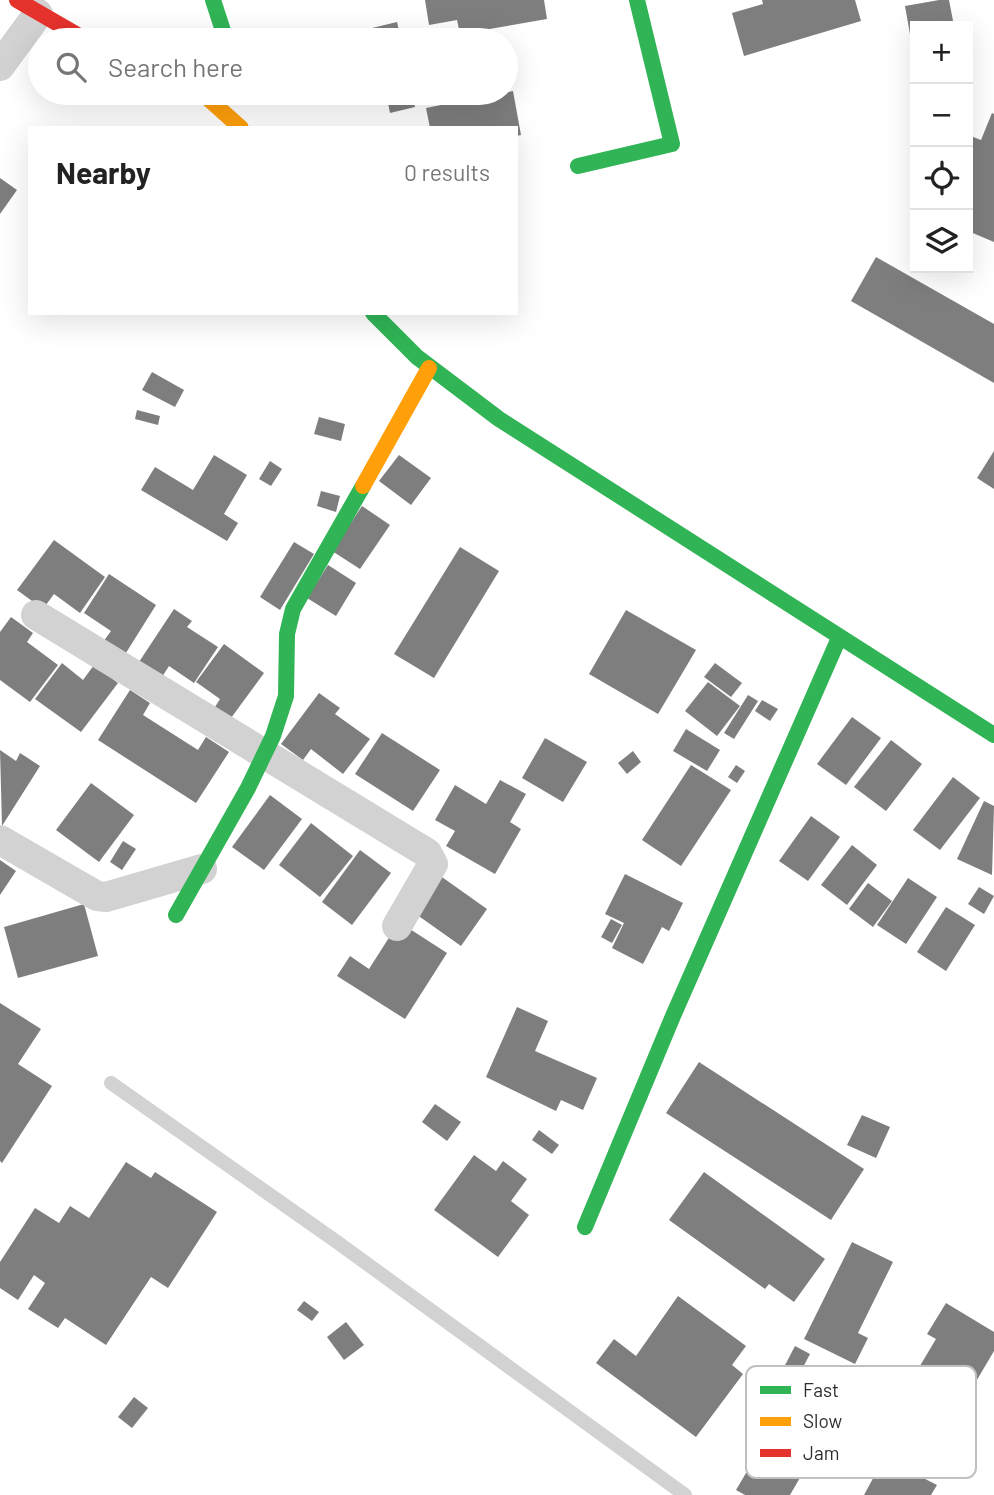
<!DOCTYPE html>
<meta charset="utf-8">
<style>
:root{--surface:#fff;--page:#f6f6f6;--text:#222;--muted:#767676;--line:#e0e0e0}
body{margin:0;font-family:Barlow,sans-serif;background:var(--page);color:var(--text)}
.controls{position:absolute;right:21px;top:21px;display:grid;overflow:hidden;border-radius:0px;box-shadow:0 7px 28px #0002}
.controls button{width:63px;height:63px;display:grid;place-items:center;padding:0;border:0;border-bottom:2px solid var(--line);background:var(--surface);color:var(--text);font:35px sans-serif}
.list{margin:0;padding:0;list-style:none}
h2{display:flex;justify-content:space-between;align-items:center;height:91px;margin:0;padding:0 28px;font-size:30px}
h2 small{font-size:23px;font-weight:400;color:var(--muted)}
.icon{flex:none;width:38px;height:38px;fill:none;stroke:currentColor;stroke-width:2;stroke-linecap:round;stroke-linejoin:round}
.map{position:relative;flex:none;width:994px;height:1495px;overflow:hidden}
.search{position:absolute;background:var(--surface);box-shadow:0 7px 28px #0002;left:28px;top:28px;width:490px;height:77px;display:flex;align-items:center;gap:18px;box-sizing:border-box;padding:0 24px;border-radius:38px;color:var(--muted);font-size:26px}
.panel{position:absolute;background:var(--surface);box-shadow:0 7px 28px #0002;left:28px;top:126px;width:490px;height:189px;border-radius:0px}
.map>svg:first-child{display:block}
.building{fill:#7e7e7e}
.lines{fill:none;stroke-linecap:round;stroke-linejoin:round}
.lane{stroke:#d2d2d2;stroke-width:14}
.street{stroke:#d2d2d2;stroke-width:30}
.fast{stroke:#30b455;stroke-width:16}
.slow{stroke:#ff9f0a;stroke-width:16}
.jam{stroke:#e5322d;stroke-width:16}
.key{fill:#fff;stroke:#c0c0c0;stroke-width:2}
.key-label{font-size:19px;fill:#2d2d2d}
</style>
<div class="map">
<svg width="994" height="1495" viewBox="0 0 994 1495">
<rect width="100%" height="100%" fill="#fff"/>
<g class="building">
<polygon points="425,0 544,0 547,19 460,34 457,20 429,25"/>
<polygon points="762,0 855,0 861,21 744,56 732,13 763,4"/>
<polygon points="939,0 949,0 954,26 915,26 915,51 913,51 905,6"/>
<polygon points="397,22 401,40 375,40 372,28"/>
<polygon points="513,91 521,135 516,136 516,128 430,128 426,108"/>
<polygon points="386,93 412,93 415,107 390,113"/>
<polygon points="992,113 994,114 994,242 968,231 968,135 981,140"/>
<polygon points="0,178 17,190 0,214"/>
<polygon points="876,257 994,324 994,383 851,301"/>
<polygon points="152,372 184,390 175,407 142,390"/>
<polygon points="137,410 160,416 158,425 135,419"/>
<polygon points="319,417 345,424 341,441 314,434"/>
<polygon points="994,451 994,489 977,478"/>
<polygon points="214,455 247,475 224,514 238,523 227,541 141,490 155,467 193,490"/>
<polygon points="399,455 431,478 411,505 379,481"/>
<polygon points="270,461 282,469 271,486 259,479"/>
<polygon points="321,491 340,496 336,512 317,506"/>
<polygon points="362,506 390,525 360,569 332,551"/>
<polygon points="54,540 105,577 80,613 54,594 43,609 17,590"/>
<polygon points="294,542 314,554 280,610 260,597"/>
<polygon points="460,547 499,571 434,678 394,654"/>
<polygon points="328,565 356,583 336,616 307,598"/>
<polygon points="109,574 156,605 124,656 103,642 111,631 84,613"/>
<polygon points="174,609 192,621 187,627 218,647 194,683 169,666 160,680 137,665"/>
<polygon points="626,610 696,650 658,714 589,674"/>
<polygon points="11,617 33,633 27,642 58,665 30,702 0,680 0,632"/>
<polygon points="224,644 264,673 231,718 215,707 220,699 196,682"/>
<polygon points="62,663 83,680 94,665 118,683 81,732 35,699"/>
<polygon points="715,663 742,683 731,697 704,677"/>
<polygon points="708,682 740,706 717,736 685,711"/>
<polygon points="130,690 150,703 143,715 198,750 206,737 229,752 196,803 98,740"/>
<polygon points="319,693 340,708 335,714 370,739 343,774 311,749 303,760 281,744"/>
<polygon points="748,695 758,701 734,739 724,733"/>
<polygon points="762,700 778,709 770,721 755,711"/>
<polygon points="852,717 881,738 846,785 817,764"/>
<polygon points="686,729 720,750 707,771 673,751"/>
<polygon points="382,733 440,770 413,811 355,774"/>
<polygon points="545,738 587,762 563,802 522,778"/>
<polygon points="891,740 922,764 886,811 854,787"/>
<polygon points="0,750 16,761 20,753 40,766 2,826"/>
<polygon points="633,751 641,762 627,774 618,763"/>
<polygon points="691,765 731,790 681,866 642,840"/>
<polygon points="736,765 745,771 737,783 728,777"/>
<polygon points="953,777 980,798 940,850 913,830"/>
<polygon points="500,780 526,794 510,822 521,829 495,874 446,846 455,831 435,820 455,785 486,804"/>
<polygon points="91,783 134,815 99,862 56,830"/>
<polygon points="270,795 302,819 264,870 232,847"/>
<polygon points="984,801 994,806 992,875 957,859"/>
<polygon points="811,816 840,837 808,881 779,861"/>
<polygon points="311,823 353,856 320,897 279,865"/>
<polygon points="123,841 136,849 122,870 110,862"/>
<polygon points="852,845 877,865 847,905 821,885"/>
<polygon points="360,850 391,873 352,925 322,902"/>
<polygon points="0,860 16,871 0,895"/>
<polygon points="432,870 487,909 461,946 406,907"/>
<polygon points="625,874 683,903 669,931 662,927 643,964 612,948 624,923 605,914"/>
<polygon points="908,878 937,897 906,944 877,925"/>
<polygon points="868,883 892,901 873,927 849,909"/>
<polygon points="979,887 994,896 984,914 968,904"/>
<polygon points="84,904 98,956 18,978 4,927"/>
<polygon points="946,907 975,925 946,971 917,952"/>
<polygon points="611,919 622,925 612,943 601,937"/>
<polygon points="399,922 447,953 405,1019 337,976 350,956 369,969"/>
<polygon points="0,1003 41,1029 18,1064 52,1086 2,1163 0,1161"/>
<polygon points="517,1007 548,1021 535,1051 597,1078 583,1110 561,1100 556,1111 486,1077"/>
<polygon points="699,1062 864,1169 831,1220 666,1113"/>
<polygon points="435,1104 461,1122 447,1141 422,1122"/>
<polygon points="862,1115 890,1127 876,1158 847,1145"/>
<polygon points="539,1130 559,1145 552,1154 532,1140"/>
<polygon points="474,1155 496,1171 503,1161 527,1179 511,1201 529,1215 498,1257 434,1210"/>
<polygon points="126,1162 151,1178 155,1172 217,1212 168,1288 151,1277 106,1345 65,1318 58,1328 28,1309 45,1283 34,1275 18,1300 0,1288 0,1262 35,1208 59,1223 70,1206 89,1218"/>
<polygon points="704,1172 825,1259 794,1302 769,1284 765,1289 669,1220"/>
<polygon points="852,1242 893,1262 858,1333 868,1338 855,1364 804,1339"/>
<polygon points="678,1296 746,1346 732,1365 743,1374 696,1437 596,1363 614,1339 636,1356"/>
<polygon points="304,1301 319,1312 312,1321 297,1310"/>
<polygon points="946,1303 994,1332 994,1351 948,1429 899,1401 936,1339 927,1334"/>
<polygon points="346,1322 364,1345 344,1360 327,1337"/>
<polygon points="795,1346 810,1354 799,1375 784,1367"/>
<polygon points="792,1395 834,1419 790,1495 745,1495 736,1490"/>
<polygon points="134,1397 148,1408 132,1428 118,1417"/>
<polygon points="884,1458 937,1485 931,1495 864,1495"/>
</g>
<g class="lines">
<polyline class="lane" points="111,1083 337,1242 685,1495"/>
<g class="street">
<polyline points="0,66 38,14"/>
<polyline points="36,615 427,853 433,864 397,926"/>
<polyline points="0,840 97,896 106,897 202,869"/>
</g>
<g class="fast">
<polyline points="213,0 226,40"/>
<polyline points="578,166 672,144 637,0"/>
<polyline points="373,313 417,357 499,419 994,735"/>
<polyline points="176,915 248,788 273,736 286,696 287,634 293,609 363,486"/>
<polyline points="585,1227 673,1016 839,638"/>
</g>
<g class="slow">
<polyline points="202,93 241,128"/>
<polyline points="363,486 429,368"/>
</g>
<polyline class="jam" points="17,0 86,40"/>
</g>
<rect x="746" y="1366" width="230" height="112" rx="10" class="key"/>
<rect x="760" y="1386" width="31" height="8" fill="#30b455"/>
<rect x="760" y="1417" width="31" height="9" fill="#ff9f0a"/>
<rect x="760" y="1449" width="31" height="8" fill="#e5322d"/>
<g class="key-label">
<text x="803" y="1397">Fast</text>
<text x="803" y="1428">Slow</text>
<text x="803" y="1460">Jam</text>
</g>
</svg>
<div class="controls">
<button>+</button>
<button>−</button>
<button><svg class="icon" aria-label="locate" viewBox="0 0 24 24"><circle cx="12" cy="12" r="6"/><path d="M12 2v4M12 18v4M2 12h4M18 12h4"/></svg></button>
<button><svg class="icon" aria-label="layers" viewBox="0 0 24 24"><path d="M12 4l9 5-9 5-9-5zM3 14l9 5 9-5"/></svg></button>
</div>
<div class="search"><svg class="icon" aria-label="search" viewBox="0 0 24 24"><circle cx="10" cy="10" r="6"/><path d="M15 15l6 6"/></svg>Search here</div>
<section class="panel">
<h2>Nearby<small>0 results</small></h2>
<ul class="list">
</ul>
</section>
</div>
